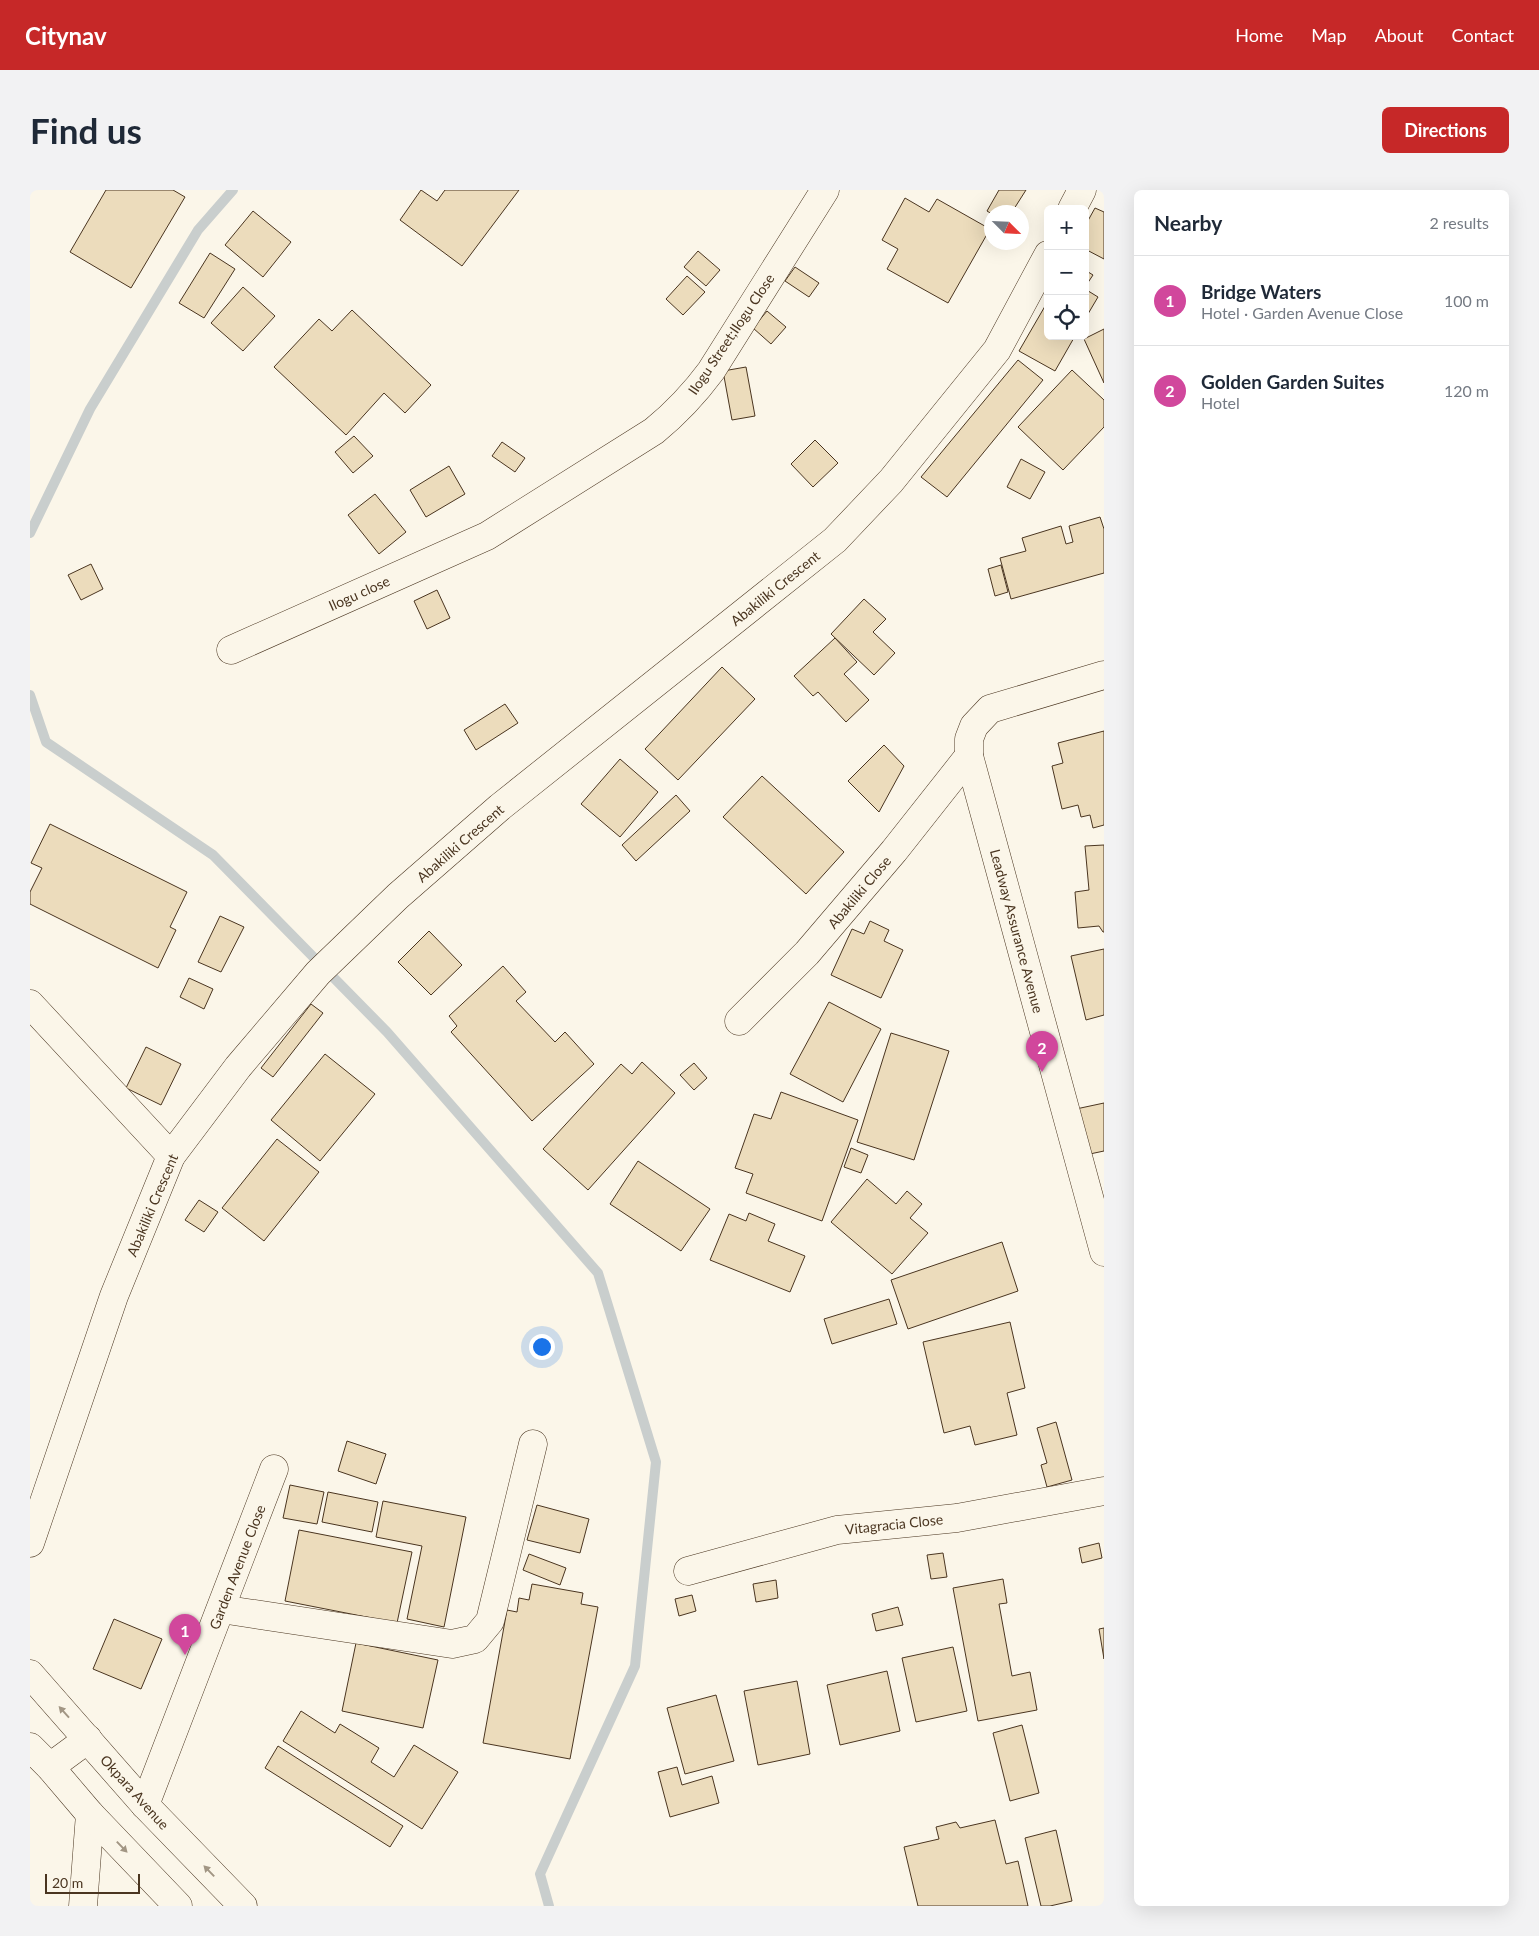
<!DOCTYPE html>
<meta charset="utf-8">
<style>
:root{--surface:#fff;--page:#f2f2f3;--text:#1f2937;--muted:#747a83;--line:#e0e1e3;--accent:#c62828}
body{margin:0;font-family:Lato,sans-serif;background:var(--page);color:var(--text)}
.controls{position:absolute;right:15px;top:15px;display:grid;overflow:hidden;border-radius:8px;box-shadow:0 5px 20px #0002}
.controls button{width:45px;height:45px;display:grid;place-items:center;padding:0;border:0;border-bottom:1px solid var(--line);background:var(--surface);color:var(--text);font:25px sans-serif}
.compass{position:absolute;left:954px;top:15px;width:45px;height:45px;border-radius:50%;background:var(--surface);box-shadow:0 5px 20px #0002;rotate:114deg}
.scale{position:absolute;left:15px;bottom:12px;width:95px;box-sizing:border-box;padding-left:5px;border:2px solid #4a3520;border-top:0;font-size:14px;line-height:18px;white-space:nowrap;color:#4a3520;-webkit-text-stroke:4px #fbf6e9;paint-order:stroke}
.you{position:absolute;left:511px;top:1156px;width:18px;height:18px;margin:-12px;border:4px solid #fff;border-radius:50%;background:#1a73e8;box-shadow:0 0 0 8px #1a73e833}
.badge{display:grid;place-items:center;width:32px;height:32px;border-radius:50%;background:var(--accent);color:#fff;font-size:16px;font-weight:700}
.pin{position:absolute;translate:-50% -41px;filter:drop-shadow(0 1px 2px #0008)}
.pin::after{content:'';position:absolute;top:26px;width:18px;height:15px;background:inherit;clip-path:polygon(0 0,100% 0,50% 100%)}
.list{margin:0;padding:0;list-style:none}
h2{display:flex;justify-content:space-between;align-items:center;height:65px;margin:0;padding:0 20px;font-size:21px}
h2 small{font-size:16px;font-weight:400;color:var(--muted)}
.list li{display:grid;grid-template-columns:32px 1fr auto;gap:15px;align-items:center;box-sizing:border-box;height:90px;padding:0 20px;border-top:1px solid var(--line)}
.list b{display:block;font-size:19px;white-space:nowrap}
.list p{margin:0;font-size:16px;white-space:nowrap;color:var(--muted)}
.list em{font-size:16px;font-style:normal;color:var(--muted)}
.icon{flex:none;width:28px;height:28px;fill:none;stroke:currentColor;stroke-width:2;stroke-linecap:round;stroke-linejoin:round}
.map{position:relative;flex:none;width:1074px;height:1716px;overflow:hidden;border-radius:8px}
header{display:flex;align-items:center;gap:30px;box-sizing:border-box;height:70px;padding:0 25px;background:var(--accent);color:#fff}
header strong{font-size:24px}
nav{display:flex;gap:28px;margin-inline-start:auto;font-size:18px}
.intro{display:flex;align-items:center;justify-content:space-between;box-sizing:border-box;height:120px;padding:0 30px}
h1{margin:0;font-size:35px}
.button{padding:12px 22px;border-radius:8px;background:var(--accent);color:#fff;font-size:18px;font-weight:700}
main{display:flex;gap:30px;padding:0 30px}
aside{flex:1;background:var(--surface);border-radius:8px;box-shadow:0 5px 20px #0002}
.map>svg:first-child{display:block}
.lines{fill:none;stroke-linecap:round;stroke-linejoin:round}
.stream{stroke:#c9cecd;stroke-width:10}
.building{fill:#ecdcbc;stroke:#4a3520}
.minor-casing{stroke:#4a3520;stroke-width:29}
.major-casing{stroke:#4a3520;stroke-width:29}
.minor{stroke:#fbf6e9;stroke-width:28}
.major{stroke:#fbf6e9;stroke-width:28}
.oneway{fill:#a29684}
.labels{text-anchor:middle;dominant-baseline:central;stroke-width:4;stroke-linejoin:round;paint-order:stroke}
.street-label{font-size:14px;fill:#4a3520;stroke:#fbf6e9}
</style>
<header>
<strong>Citynav</strong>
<nav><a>Home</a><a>Map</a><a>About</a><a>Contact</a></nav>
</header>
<div class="intro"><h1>Find us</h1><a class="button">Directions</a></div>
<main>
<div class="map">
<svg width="1074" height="1716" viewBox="0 0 1074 1716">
<rect width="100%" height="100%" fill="#fbf6e9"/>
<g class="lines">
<g class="stream">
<polyline points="0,343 60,219 168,40 203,0"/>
<polyline points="0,505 16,552 183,665 357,842 568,1083 626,1272 605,1476 510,1684 519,1716"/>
</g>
</g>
<g class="building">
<polygon points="76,0 143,0 155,7 101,98 40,62"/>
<polygon points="391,0 407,11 415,0 489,0 432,76 370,30"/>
<polygon points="969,0 996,0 982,22 962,24 957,21"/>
<polygon points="875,8 899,22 907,9 960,39 918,113 857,79 868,59 852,50"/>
<polygon points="1065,18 1074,22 1074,69 1055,59 1055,36"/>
<polygon points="223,21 261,52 233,87 195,55"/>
<polygon points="668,61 690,80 676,96 654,77"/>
<polygon points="180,63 205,79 174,128 149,113"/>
<polygon points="765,77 789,93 779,107 755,91"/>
<polygon points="1055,80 1063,85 1055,97"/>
<polygon points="657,86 675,102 653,125 636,109"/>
<polygon points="213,97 245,126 213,161 181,133"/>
<polygon points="1055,99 1068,107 1055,129"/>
<polygon points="1018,111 1018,146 1045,146 1025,181 989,161"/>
<polygon points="322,120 401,195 375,223 354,203 316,245 244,177 289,129 302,141"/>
<polygon points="737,121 756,137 741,154 723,138"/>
<polygon points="1074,139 1074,193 1054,149"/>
<polygon points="988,170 1013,190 917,307 891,287"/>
<polygon points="716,177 725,226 702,230 693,181"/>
<polygon points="1042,180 1074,210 1074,237 1033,280 988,237"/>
<polygon points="324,246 343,266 323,283 305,262"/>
<polygon points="785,250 808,273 783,297 761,274"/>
<polygon points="472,252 495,268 485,282 462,266"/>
<polygon points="991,269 1015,282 1000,309 977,297"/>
<polygon points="419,276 435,304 396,327 380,300"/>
<polygon points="345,304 376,342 349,364 318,325"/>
<polygon points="1070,327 1074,339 1074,383 981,409 970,368 996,361 992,348 1031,336 1036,354 1043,352 1039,336"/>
<polygon points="61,374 73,399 51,410 38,385"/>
<polygon points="971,375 978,402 965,406 958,379"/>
<polygon points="407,400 420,428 397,439 384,411"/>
<polygon points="834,409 856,429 843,442 865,463 844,485 801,444"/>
<polygon points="805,448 827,472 814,484 839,510 816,532 788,502 783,506 764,486"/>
<polygon points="692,477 725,509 648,590 615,559"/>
<polygon points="475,514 488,533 446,560 434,540"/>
<polygon points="1074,541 1074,635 1063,638 1060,625 1051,627 1048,615 1032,619 1022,576 1033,573 1028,553"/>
<polygon points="854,555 874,576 849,622 818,591"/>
<polygon points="590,569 628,602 590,647 551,614"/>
<polygon points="732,586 814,662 776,704 693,627"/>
<polygon points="646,605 660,621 606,671 592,655"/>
<polygon points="20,634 157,702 140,737 146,740 128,778 0,714 0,702 12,678 1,673"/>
<polygon points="1074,655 1074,742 1073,742 1069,736 1048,738 1045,702 1059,700 1055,656"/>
<polygon points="190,726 214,737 191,782 168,772"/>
<polygon points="840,731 859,740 854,751 873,760 851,808 801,785 822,739 834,744"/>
<polygon points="399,741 432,775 401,805 368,772"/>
<polygon points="1074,759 1074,825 1056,830 1041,766"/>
<polygon points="473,776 496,802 486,811 525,852 535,842 564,874 502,931 421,842 427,836 419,826"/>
<polygon points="159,788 183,799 174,819 150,807"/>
<polygon points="799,812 851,839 813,912 760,884"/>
<polygon points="281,814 293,823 243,887 231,878"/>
<polygon points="861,843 919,861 884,970 827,952"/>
<polygon points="116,857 151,874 131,915 96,898"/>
<polygon points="295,864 345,904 290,971 241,930"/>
<polygon points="612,872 645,903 558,1000 513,959 591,874 602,884"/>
<polygon points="664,873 677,888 664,900 650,885"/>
<polygon points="751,902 828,930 792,1031 716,1003 723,984 705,978 724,924 741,929"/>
<polygon points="1074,913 1074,961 1055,965 1046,919"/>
<polygon points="247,949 289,982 234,1051 192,1018"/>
<polygon points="821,958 838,965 831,983 814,977"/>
<polygon points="608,971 680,1019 651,1061 580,1014"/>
<polygon points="837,989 866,1014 877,1001 892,1014 880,1028 898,1043 862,1084 801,1032"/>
<polygon points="169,1010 188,1022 174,1042 155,1030"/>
<polygon points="719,1023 745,1034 738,1051 775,1066 760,1102 680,1070 699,1024 716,1031"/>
<polygon points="972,1052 988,1101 878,1139 861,1090"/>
<polygon points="859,1109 867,1134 802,1154 794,1129"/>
<polygon points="980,1132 995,1198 977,1203 987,1245 945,1255 940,1236 914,1243 893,1152"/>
<polygon points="1026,1232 1042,1290 1017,1297 1011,1275 1017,1273 1007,1238"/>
<polygon points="317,1251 356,1264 346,1294 308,1281"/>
<polygon points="260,1295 294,1302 287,1334 253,1328"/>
<polygon points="298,1302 348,1312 342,1342 292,1332"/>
<polygon points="353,1311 436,1327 414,1437 377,1429 392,1356 346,1347"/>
<polygon points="507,1315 559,1329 550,1363 497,1350"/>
<polygon points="269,1340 382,1362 367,1433 255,1411"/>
<polygon points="1069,1353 1072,1368 1052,1373 1049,1358"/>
<polygon points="913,1363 917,1387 901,1389 897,1365"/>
<polygon points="499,1364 536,1378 530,1395 493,1380"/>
<polygon points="973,1389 977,1413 969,1414 982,1486 1000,1482 1007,1520 948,1531 923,1398"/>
<polygon points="746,1390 748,1408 726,1412 723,1394"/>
<polygon points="502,1394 553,1403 551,1414 568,1417 540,1569 453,1553 477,1420 487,1422 489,1408 499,1410"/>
<polygon points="662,1405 666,1421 649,1426 645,1409"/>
<polygon points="868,1417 873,1435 846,1441 842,1424"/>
<polygon points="84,1429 132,1449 111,1499 63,1479"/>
<polygon points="1074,1438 1074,1469 1069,1439"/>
<polygon points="326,1453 408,1470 393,1538 312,1521"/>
<polygon points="923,1457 937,1521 886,1532 872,1468"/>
<polygon points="857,1481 870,1541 810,1555 797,1495"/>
<polygon points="767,1491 780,1564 728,1575 714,1501"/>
<polygon points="686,1505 704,1571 655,1584 637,1518"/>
<polygon points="271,1521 305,1543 310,1534 349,1558 341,1572 364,1587 384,1555 428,1582 392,1639 253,1551"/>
<polygon points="992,1535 1009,1603 980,1611 963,1543"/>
<polygon points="248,1556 373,1636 360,1657 235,1578"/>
<polygon points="647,1577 652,1595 682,1586 689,1613 640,1627 628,1582"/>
<polygon points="965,1630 976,1674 988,1671 998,1716 888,1716 874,1657 909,1649 906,1637 926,1632 930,1638"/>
<polygon points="1026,1640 1042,1711 1020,1716 1011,1716 995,1648"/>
</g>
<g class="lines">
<g class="minor-casing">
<g id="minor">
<polyline points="1042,19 1052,0"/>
<path d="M201,460L457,346L624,241C646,223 664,204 681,181L795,0"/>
<polyline points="1074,485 960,519 944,536 939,549 939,566 1074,1062"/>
<polyline points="0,814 141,966"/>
<polyline points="709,831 777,763 864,661 939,566"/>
<polyline points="0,1353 84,1106 141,966 208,877 288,783 368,706 470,617 805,350 861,291 967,160 1018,65"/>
<polyline points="658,1381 807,1340 927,1328 1074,1301"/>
<polyline points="191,1419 422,1454 445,1449 460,1431 503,1254"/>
<polyline points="115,1615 244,1279"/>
<polyline points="53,1716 60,1624"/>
</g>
</g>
<g class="major-casing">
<g id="major">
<polyline points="0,1484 115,1615 213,1716"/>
<polyline points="0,1557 20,1577 60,1624 148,1716"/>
<polyline points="20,1577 58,1549"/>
</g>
</g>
<use href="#minor" class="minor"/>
<use href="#major" class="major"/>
</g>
<defs><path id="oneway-solid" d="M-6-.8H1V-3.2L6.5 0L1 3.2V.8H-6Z" transform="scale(1.25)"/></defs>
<g class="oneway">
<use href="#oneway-solid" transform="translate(34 1522) rotate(-132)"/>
<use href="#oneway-solid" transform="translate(92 1657) rotate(46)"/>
<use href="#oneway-solid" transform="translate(179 1681) rotate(-134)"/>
</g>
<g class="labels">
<g class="street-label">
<text transform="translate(701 144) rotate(-56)">Ilogu Street;Ilogu Close</text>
<text transform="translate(745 398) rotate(-39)">Abakiliki Crescent</text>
<text transform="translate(329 403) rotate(-24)">Ilogu close</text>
<text transform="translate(430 653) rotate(-41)">Abakiliki Crescent</text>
<text transform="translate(829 702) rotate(-50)">Abakiliki Close</text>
<text transform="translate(987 741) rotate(75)">Leadway Assurance Avenue</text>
<text transform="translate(122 1015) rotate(-67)">Abakiliki Crescent</text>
<text transform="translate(864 1334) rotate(-6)">Vitagracia Close</text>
<text transform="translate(207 1377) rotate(-69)">Garden Avenue Close</text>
<text transform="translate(105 1602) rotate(48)">Okpara Avenue</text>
</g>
</g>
</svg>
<div class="controls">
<button>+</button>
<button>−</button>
<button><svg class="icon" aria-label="locate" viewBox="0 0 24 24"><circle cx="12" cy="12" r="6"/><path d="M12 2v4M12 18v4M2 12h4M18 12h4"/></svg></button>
</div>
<svg class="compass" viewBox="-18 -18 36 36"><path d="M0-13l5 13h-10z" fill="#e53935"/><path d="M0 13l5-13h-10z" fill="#747a83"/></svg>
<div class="scale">20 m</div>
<div class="you"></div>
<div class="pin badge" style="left:155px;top:1465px;background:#d1479c">1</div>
<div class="pin badge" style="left:1012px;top:882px;background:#d1479c">2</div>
</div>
<aside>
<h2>Nearby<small>2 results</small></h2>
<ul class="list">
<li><span class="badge" style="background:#d1479c">1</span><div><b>Bridge Waters</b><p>Hotel · Garden Avenue Close</p></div><em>100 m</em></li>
<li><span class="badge" style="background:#d1479c">2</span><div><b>Golden Garden Suites</b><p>Hotel</p></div><em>120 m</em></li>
</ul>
</aside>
</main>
